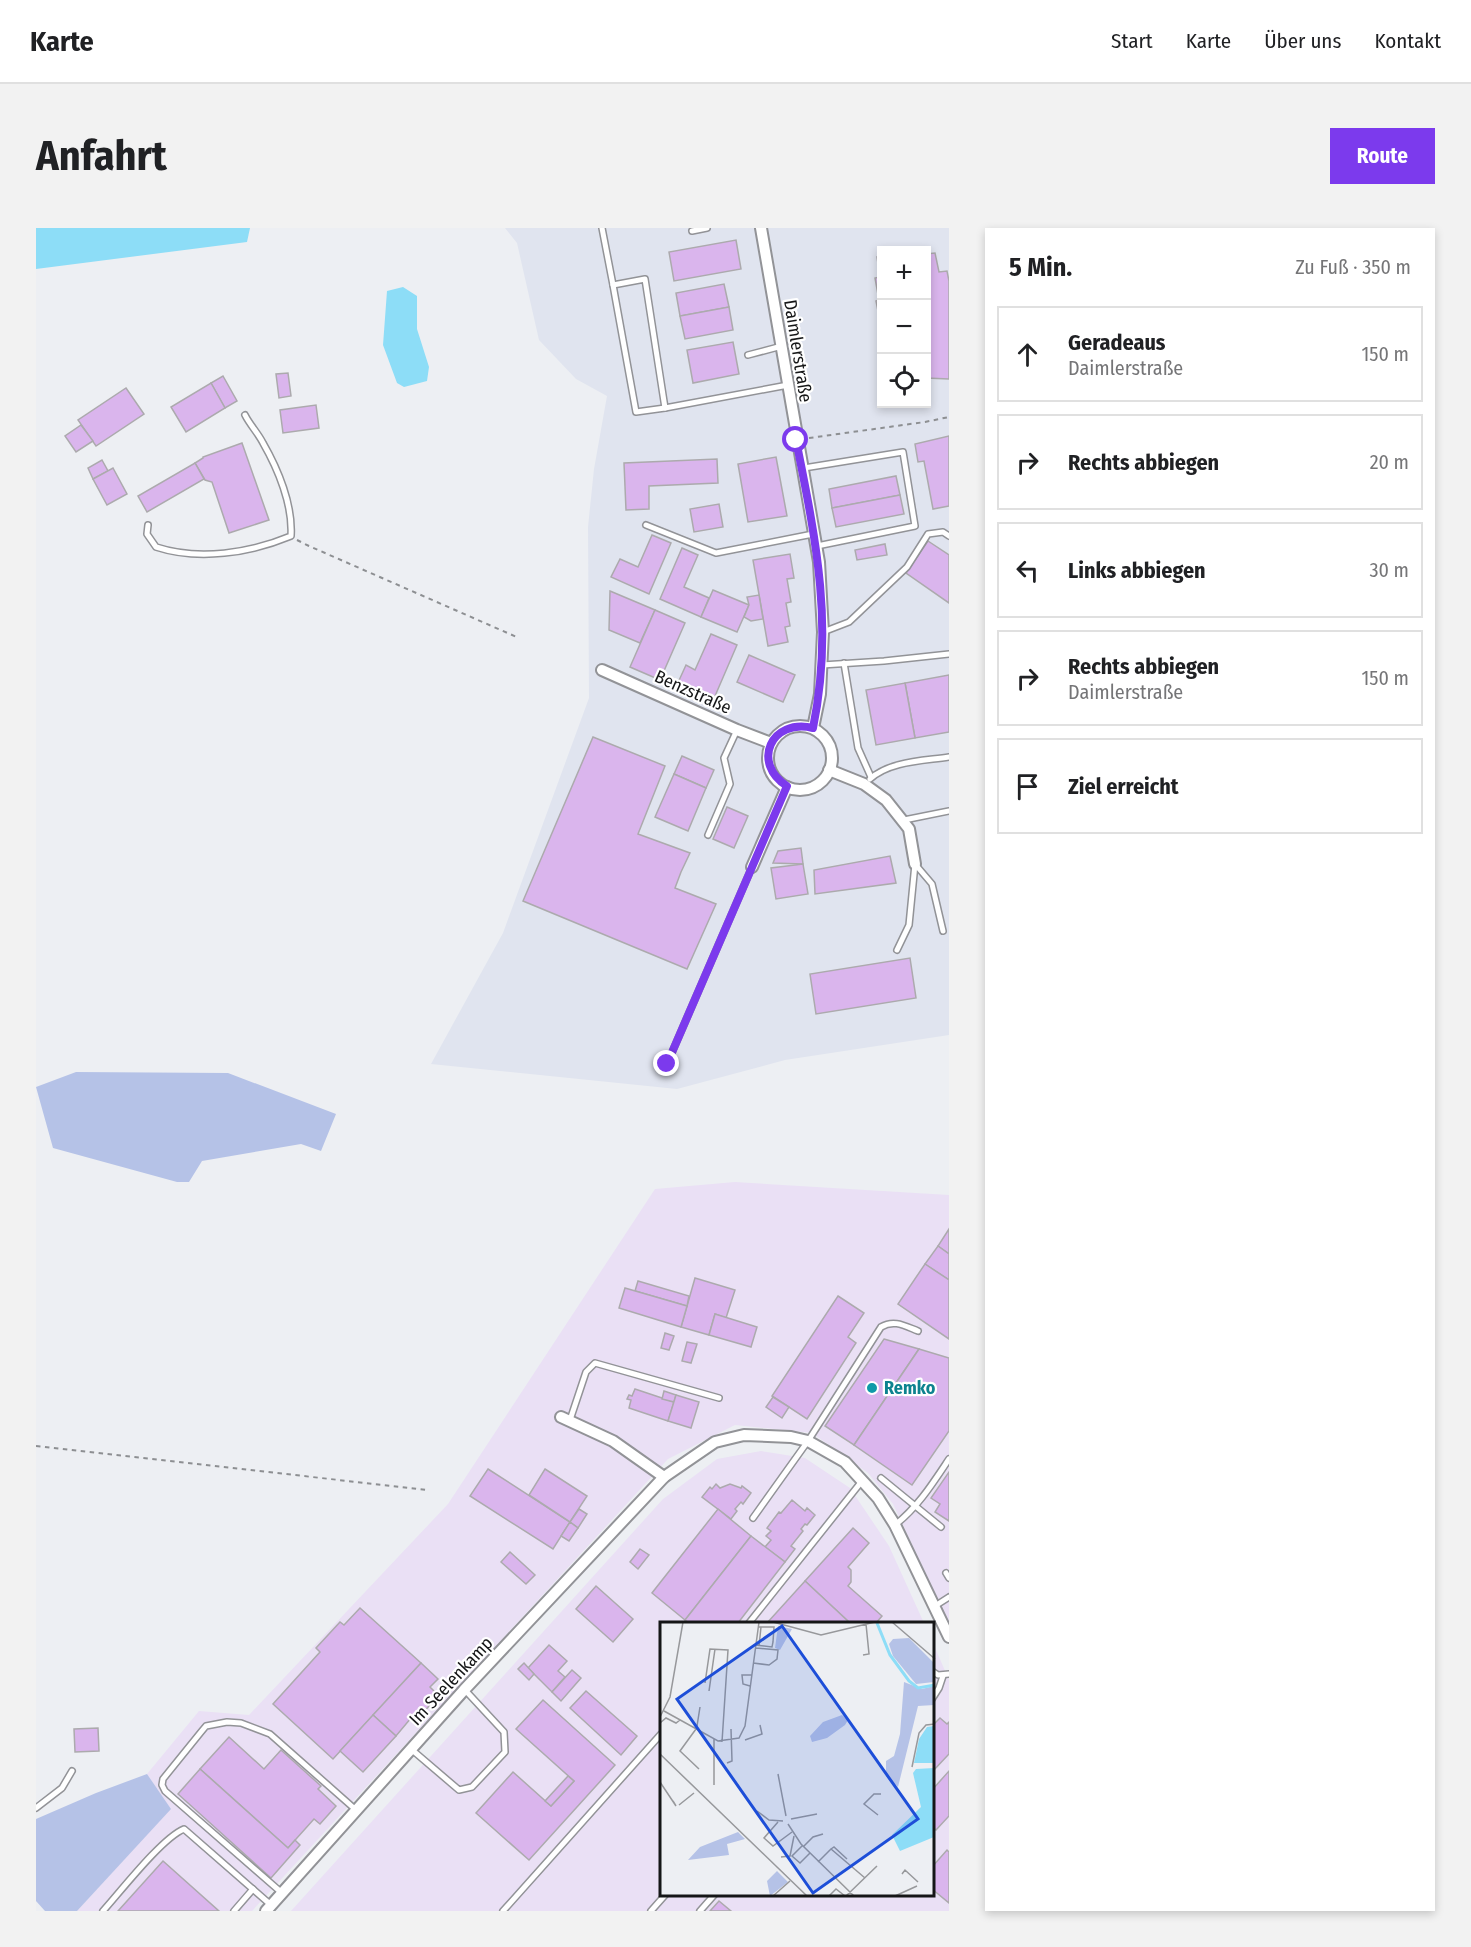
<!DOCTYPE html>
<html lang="de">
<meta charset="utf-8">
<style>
:root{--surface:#fff;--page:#f2f2f2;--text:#202124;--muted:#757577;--line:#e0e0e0;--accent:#7c3aed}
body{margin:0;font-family:"Fira Sans Condensed",sans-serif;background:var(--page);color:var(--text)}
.controls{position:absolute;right:18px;top:18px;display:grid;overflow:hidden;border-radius:0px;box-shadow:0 3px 9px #0003}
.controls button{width:54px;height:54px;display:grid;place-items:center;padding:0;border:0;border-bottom:2px solid var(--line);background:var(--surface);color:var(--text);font:30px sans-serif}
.stop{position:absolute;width:18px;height:18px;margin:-14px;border:4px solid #7c3aed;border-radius:50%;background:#fff}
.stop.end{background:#7c3aed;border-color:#fff;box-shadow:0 2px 6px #0008}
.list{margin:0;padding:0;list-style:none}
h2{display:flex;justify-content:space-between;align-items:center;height:78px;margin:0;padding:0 24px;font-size:26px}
h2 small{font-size:20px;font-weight:400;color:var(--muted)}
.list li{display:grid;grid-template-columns:39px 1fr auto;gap:18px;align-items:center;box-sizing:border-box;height:96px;margin:0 12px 12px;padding:0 12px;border:2px solid var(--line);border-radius:0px}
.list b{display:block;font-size:22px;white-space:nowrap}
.list p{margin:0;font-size:20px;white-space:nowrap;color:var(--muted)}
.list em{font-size:20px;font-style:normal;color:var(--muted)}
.icon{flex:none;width:33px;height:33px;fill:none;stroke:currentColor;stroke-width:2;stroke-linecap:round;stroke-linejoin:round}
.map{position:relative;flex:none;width:913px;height:1683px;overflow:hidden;border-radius:0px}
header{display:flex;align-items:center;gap:36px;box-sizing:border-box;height:84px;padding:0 30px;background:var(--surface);border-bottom:2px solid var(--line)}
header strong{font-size:28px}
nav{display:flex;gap:33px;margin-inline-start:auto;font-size:21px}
.intro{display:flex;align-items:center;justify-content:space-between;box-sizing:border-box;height:144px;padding:0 36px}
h1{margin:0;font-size:42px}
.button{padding:15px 27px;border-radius:0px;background:var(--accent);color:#fff;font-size:21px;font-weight:700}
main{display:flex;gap:36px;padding:0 36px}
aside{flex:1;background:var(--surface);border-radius:0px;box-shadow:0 3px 9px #0003}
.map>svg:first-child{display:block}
.built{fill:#e0e4ef;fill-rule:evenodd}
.industrial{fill:#eae0f5}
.green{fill:#b5c2e7}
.water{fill:#8dddf7}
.building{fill:#dab5ed;stroke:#acaaad;stroke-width:1.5}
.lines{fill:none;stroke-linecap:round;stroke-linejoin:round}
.service-casing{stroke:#929397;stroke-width:8}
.minor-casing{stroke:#929397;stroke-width:14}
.path{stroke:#8d8f92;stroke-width:2;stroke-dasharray:4.5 4.5;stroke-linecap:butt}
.service{stroke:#fff;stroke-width:5}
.minor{stroke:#fff;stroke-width:10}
.route{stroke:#7c3aed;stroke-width:8}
.culture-dot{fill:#0f9aa8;stroke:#fff;stroke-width:2}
.labels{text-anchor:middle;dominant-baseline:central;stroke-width:4.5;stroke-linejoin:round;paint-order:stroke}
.street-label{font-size:18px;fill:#151617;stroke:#fff}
.culture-label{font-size:18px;font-weight:bold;fill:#0d838f;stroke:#fff;text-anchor:start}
.inset-river{fill:none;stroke:#8dddf7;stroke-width:3}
.inset-road{fill:none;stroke:#97989b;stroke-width:1.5}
.view{fill:#1d4ed8;fill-opacity:0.15;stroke:#1d4ed8;stroke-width:3}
.inset-edge{fill:none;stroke:#151617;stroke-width:3}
</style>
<header>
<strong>Karte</strong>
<nav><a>Start</a><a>Karte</a><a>Über uns</a><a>Kontakt</a></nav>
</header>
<div class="intro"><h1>Anfahrt</h1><a class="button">Route</a></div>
<main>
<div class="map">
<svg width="913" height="1683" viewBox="0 0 913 1683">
<rect width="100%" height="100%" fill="#edeff3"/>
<path class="built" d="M469,0H913V807L749,832L641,861L395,836L467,705L553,470L552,299L558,241L571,168L540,151L503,112L481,15ZM846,22H890V176H846Z"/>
<g class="industrial">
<polygon points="699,954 913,967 913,1396 857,1276 832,1245 776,1205 699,1197 632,1231 216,1683 41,1683 134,1581 111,1546 163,1483 213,1487 412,1276 619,961"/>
<polygon points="725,1223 769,1230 814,1260 853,1318 888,1395 625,1395 625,1666 896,1666 897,1415 913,1452 913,1683 255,1683 627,1271 681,1231"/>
</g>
<g class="green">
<polygon points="40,844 192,845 300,886 285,923 265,916 166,933 153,954 141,954 17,920 0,859"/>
<polygon points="111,1546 135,1581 41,1683 9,1683 0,1673 0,1591 60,1565"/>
</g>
<g class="water">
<polygon points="0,0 214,0 211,14 0,41"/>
<polygon points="367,59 381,68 381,101 393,139 391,153 368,159 361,155 347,117 351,63"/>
</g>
<g class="building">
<polygon points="700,12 705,41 638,53 633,24"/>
<polygon points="899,25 903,44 911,43 913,53 913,151 890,150 890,26"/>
<polygon points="841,29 846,29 846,103 840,73 843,72 839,50 844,49"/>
<polygon points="688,56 693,79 644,88 640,65"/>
<polygon points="693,79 697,102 649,111 644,88"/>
<polygon points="697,114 703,146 657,155 651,122"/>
<polygon points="252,145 255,168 243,170 240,146"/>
<polygon points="187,148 201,173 189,180 175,155"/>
<polygon points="175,155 189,180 150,204 135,179"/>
<polygon points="90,160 108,186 60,218 42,192"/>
<polygon points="280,177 283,200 247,205 244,182"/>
<polygon points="45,197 57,213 40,224 29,208"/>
<polygon points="913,208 913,278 897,281 888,233 882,234 879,216"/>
<polygon points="206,215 233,292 193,305 176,254 169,252 159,235 167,230 167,229"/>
<polygon points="740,229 751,288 712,294 702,236"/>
<polygon points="681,231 682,255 613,258 613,281 590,282 588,235"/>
<polygon points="66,232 72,243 57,251 52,240"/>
<polygon points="159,235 168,251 111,284 102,268"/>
<polygon points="77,240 91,266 71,277 57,251"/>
<polygon points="860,248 864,267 796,280 793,261"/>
<polygon points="864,267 868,286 800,299 796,280"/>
<polygon points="683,276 687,299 658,304 654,281"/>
<polygon points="616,307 635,315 613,366 575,349 584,331 602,339"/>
<polygon points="892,313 913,327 913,375 870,345"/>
<polygon points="849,316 851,327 821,332 819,322"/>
<polygon points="646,320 662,327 648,359 673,370 665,389 624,371"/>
<polygon points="754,326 758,350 751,351 755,374 750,375 754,398 749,399 752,414 732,418 717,332"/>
<polygon points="677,362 713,377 701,404 665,389"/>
<polygon points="574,363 619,382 604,415 573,402"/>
<polygon points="723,367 727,391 715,393 708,389 713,377 711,369"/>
<polygon points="619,382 649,395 624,452 594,439"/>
<polygon points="675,406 701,417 676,475 640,459 650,437 659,442"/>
<polygon points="713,427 759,447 747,474 701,454"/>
<polygon points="913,447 913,504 879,510 869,455"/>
<polygon points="869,455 879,510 840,517 830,462"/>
<polygon points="557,509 629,538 602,606 654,625 645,644 639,660 680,676 651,741 487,673"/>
<polygon points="646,528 678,542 670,560 638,546"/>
<polygon points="638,546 670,560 652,603 619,589"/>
<polygon points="691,579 712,588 698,620 677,611"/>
<polygon points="765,620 767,636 737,635 742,623"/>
<polygon points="854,628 860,655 779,666 778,642"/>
<polygon points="767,636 772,666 740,671 735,640"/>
<polygon points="874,730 880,770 780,786 774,746"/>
<polygon points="913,1001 913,1026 902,1018"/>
<polygon points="902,1018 913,1026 913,1052 889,1036"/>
<polygon points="889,1036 913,1052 913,1111 862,1076"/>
<polygon points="659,1050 699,1062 690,1090 679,1086 673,1107 645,1099"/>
<polygon points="602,1053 653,1068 651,1078 599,1063"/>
<polygon points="589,1060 651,1078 645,1099 583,1080"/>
<polygon points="802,1068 828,1085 812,1109 820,1115 771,1191 736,1168"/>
<polygon points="679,1086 721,1099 715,1119 673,1107"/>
<polygon points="629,1105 638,1108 633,1122 625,1120"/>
<polygon points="848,1111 883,1121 818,1217 789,1198"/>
<polygon points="651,1114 661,1116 655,1135 646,1133"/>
<polygon points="883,1121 913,1130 913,1203 876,1257 818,1217"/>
<polygon points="599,1161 638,1174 632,1193 593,1180 595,1172 591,1171 593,1167 596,1168"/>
<polygon points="628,1163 640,1167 638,1174 626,1171"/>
<polygon points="640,1167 663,1174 655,1200 632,1193"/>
<polygon points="737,1169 753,1179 746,1190 730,1179"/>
<polygon points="452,1241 534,1294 517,1321 434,1268"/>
<polygon points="509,1241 551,1268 534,1294 493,1267"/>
<polygon points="913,1244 913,1293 899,1284 904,1276 895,1270"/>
<polygon points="680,1256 684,1260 694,1256 705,1260 706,1258 715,1265 707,1276 705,1274 699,1281 701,1283 695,1291 666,1269 674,1259 676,1261"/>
<polygon points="756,1272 769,1283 771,1280 779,1287 771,1297 769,1296 765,1301 767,1303 755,1318 759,1321 749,1334 729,1319 735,1312 730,1308 735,1303 731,1300 743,1284 745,1285"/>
<polygon points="543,1281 551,1286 542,1300 534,1294"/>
<polygon points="682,1281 715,1308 649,1392 616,1365"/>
<polygon points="534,1294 542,1300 533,1313 525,1308"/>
<polygon points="817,1300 833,1315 812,1339 815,1342 815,1354 812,1358 846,1388 840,1395 814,1395 769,1353"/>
<polygon points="715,1308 749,1334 702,1395 653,1395 649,1392"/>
<polygon points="604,1321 613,1327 602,1341 594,1334"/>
<polygon points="474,1324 499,1347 490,1356 465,1334"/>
<polygon points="769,1353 814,1395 731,1395"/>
<polygon points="560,1358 597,1391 577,1414 540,1381"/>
<polygon points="324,1380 385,1435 297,1531 237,1476 284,1424 280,1420 304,1394 308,1397"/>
<polygon points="513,1417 531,1433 522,1443 529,1449 516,1464 492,1440"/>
<polygon points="385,1435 402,1451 394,1459 399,1464 391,1473 395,1476 379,1493 375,1490 360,1508 337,1487"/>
<polygon points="488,1435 498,1446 493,1452 482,1441"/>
<polygon points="536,1442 545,1450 525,1473 516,1464"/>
<polygon points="550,1463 601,1508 585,1527 534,1480"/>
<polygon points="507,1472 579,1537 493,1632 440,1585 477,1544 515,1578 538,1553 480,1501"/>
<polygon points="337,1487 360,1508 327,1544 304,1523"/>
<polygon points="904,1490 911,1496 913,1494 913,1526 896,1544 896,1498"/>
<polygon points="62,1500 63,1523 39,1524 38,1501"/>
<polygon points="193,1509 228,1541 245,1522 285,1558 282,1561 300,1578 284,1596 278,1591 252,1620 164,1541"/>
<polygon points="164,1541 252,1620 259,1612 264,1617 235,1650 142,1566"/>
<polygon points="913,1543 913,1588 900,1602 896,1599 896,1562"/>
<polygon points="532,1548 538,1553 515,1578 509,1573"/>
<polygon points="911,1622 913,1624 913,1675 896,1661 896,1639"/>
<polygon points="127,1633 183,1683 82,1683"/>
<polygon points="683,1673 695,1683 674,1683"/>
</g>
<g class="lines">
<g class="service-casing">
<g id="service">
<polyline points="566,0 577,57 609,51 629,180 752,157"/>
<polyline points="656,3 671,0"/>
<polyline points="577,57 600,184 629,180"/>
<polyline points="712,127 746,118"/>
<polyline points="768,240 867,224 879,298 781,318"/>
<path d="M112,297L111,306L120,319C163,333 214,325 255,308C257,277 242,241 227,215C222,205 214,197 209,187"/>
<polyline points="610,297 680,325 777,306"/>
<polyline points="787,404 813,394 871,339 892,306 907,304 913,308"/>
<polyline points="808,435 822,520 835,549"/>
<polyline points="786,437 848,433 913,426"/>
<path d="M834,551C854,533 887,533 913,529"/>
<polyline points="868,592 913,583"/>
<polyline points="672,607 694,556 688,530 701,502"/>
<polyline points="879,636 896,656 907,703"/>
<polyline points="861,722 873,697 879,636"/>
<polyline points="631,836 716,639"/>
<polyline points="534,1192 550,1144 559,1135 683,1170"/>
<polyline points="845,1250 905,1299"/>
<path d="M717,1290L772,1213L845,1099C858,1091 869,1098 882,1103"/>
<path d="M859,1297C882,1279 897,1255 913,1231"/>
<polyline points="910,1345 913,1350"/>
<polyline points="899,1378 913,1369"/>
<polyline points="713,1395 826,1253"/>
<polyline points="896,1443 902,1447 913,1446"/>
<polyline points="896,1471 903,1460 907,1448"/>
<polyline points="375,1521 423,1562 436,1559 469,1524 468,1504 429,1462"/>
<polyline points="0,1580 26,1560 36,1543"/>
<polyline points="246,1665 129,1563 126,1557 127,1551 165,1504 170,1498 191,1494 205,1495 234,1506 320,1582"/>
<path d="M67,1683C85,1663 126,1610 148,1601L235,1677"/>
<polyline points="198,1683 217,1661"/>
<polyline points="467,1683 625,1506"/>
<polyline points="615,1683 630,1666"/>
<polyline points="664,1683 679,1666"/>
</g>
</g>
<g class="minor-casing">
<g id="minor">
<polyline points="725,0 783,334 787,404 784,466 777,500"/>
<polyline points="566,442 701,502 735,515"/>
<circle cx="764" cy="530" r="32"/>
<polyline points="793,542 828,556 850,572 873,601 879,636"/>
<polyline points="716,639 751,559"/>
<polyline points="525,1189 577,1213 628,1249"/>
<polyline points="230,1683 428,1462 628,1249 679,1214 708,1207 755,1209 772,1213 809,1234 842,1270 859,1297 913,1409"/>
</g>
</g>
<g class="path">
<polyline points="773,210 889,194 913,189"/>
<polyline points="261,312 273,318 483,410"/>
<polyline points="0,1218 392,1262"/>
</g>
<use href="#service" class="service"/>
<use href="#minor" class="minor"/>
</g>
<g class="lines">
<path class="route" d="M631,836L751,558C715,535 735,490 777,500C798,398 780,312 760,212"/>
</g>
<circle class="culture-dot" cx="836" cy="1160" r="6"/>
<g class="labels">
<g class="street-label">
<text transform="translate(762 123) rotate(81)">Daimlerstraße</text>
<text transform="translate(657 464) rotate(24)">Benzstraße</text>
<text transform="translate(415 1453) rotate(-47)">Im Seelenkamp</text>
</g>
<g class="culture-label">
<text x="848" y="1160">Remko</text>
</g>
</g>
<g transform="translate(624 1394)">
<rect width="274" height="274" fill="#edeff3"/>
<path d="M118,4L132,7L120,28L115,26ZM249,16L274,41V60L256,62L233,34L229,22L233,17ZM244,60L262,67L274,64V83L258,84L238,165L226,154V139L234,134L240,112ZM182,93L188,98L185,103L167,116L152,120L150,114L163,100ZM78,210L85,217L67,222L69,233L28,238L40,225ZM117,249L128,260L110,274L107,259Z" fill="#b5c2e7"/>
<path d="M274,104V141H254L259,117L267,105ZM274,146V215L240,229L232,213L261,185L253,151L256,147Z" fill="#8dddf7"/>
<path class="inset-river" d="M217,1L230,33L249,59L258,66L275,63"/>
<path class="inset-road" d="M113,0L161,13L215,0M232,0L275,37M95,23L112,25L113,20L114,5H98M99,24L101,5M203,33L209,32L206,2M93,41L109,43L117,37L118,28L96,26M45,61L50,27L68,28L62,120M90,64L83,62L82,53H92M49,69L55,27M4,89L58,119L79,116L85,104L99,0M0,95L10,75L23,0M0,101L6,96L16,101L20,98M37,104L40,85M36,107L20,129L39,147M85,118L102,112L100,103M0,132L147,274M67,141L72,139L71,107M252,145L259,111L266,103L275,102M118,152L126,194M0,160L16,184L13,179M54,163V117M19,183L34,171M97,189L109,198L123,199M218,193L204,182L214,172H221M131,197L157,192M118,200L104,216L113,224L132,210M128,202L141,222L194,274M142,224L132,234L140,241L150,231M143,225L153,215L163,212M171,227L174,225L187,237M121,235L130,234L134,214M158,240L171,227L205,256M242,252L245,248L258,260M113,274L130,259M169,274L176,267L185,274M186,274L217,244M235,274L257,264"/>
<path class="view" d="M122,4L258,197L153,271L17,77Z"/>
<rect width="274" height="274" class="inset-edge"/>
</g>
</svg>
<div class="controls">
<button>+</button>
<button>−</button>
<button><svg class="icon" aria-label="locate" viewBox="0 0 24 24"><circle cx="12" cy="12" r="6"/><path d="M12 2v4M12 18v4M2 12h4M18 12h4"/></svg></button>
</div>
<div class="stop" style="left:760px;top:212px"></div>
<div class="stop end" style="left:631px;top:836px"></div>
</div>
<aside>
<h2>5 Min.<small>Zu Fuß · 350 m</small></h2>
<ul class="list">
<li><svg class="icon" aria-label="ahead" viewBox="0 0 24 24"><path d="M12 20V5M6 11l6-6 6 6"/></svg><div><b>Geradeaus</b><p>Daimlerstraße</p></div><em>150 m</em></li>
<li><svg class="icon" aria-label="right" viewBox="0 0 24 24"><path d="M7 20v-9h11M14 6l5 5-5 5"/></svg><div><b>Rechts abbiegen</b></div><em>20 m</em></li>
<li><svg class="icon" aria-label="left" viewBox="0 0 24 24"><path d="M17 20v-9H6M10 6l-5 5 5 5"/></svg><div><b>Links abbiegen</b></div><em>30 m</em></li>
<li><svg class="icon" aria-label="right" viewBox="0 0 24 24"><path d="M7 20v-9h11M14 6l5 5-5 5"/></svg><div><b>Rechts abbiegen</b><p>Daimlerstraße</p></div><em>150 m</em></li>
<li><svg class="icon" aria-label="arrive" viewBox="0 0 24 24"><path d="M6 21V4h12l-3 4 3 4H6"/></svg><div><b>Ziel erreicht</b></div></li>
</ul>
</aside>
</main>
